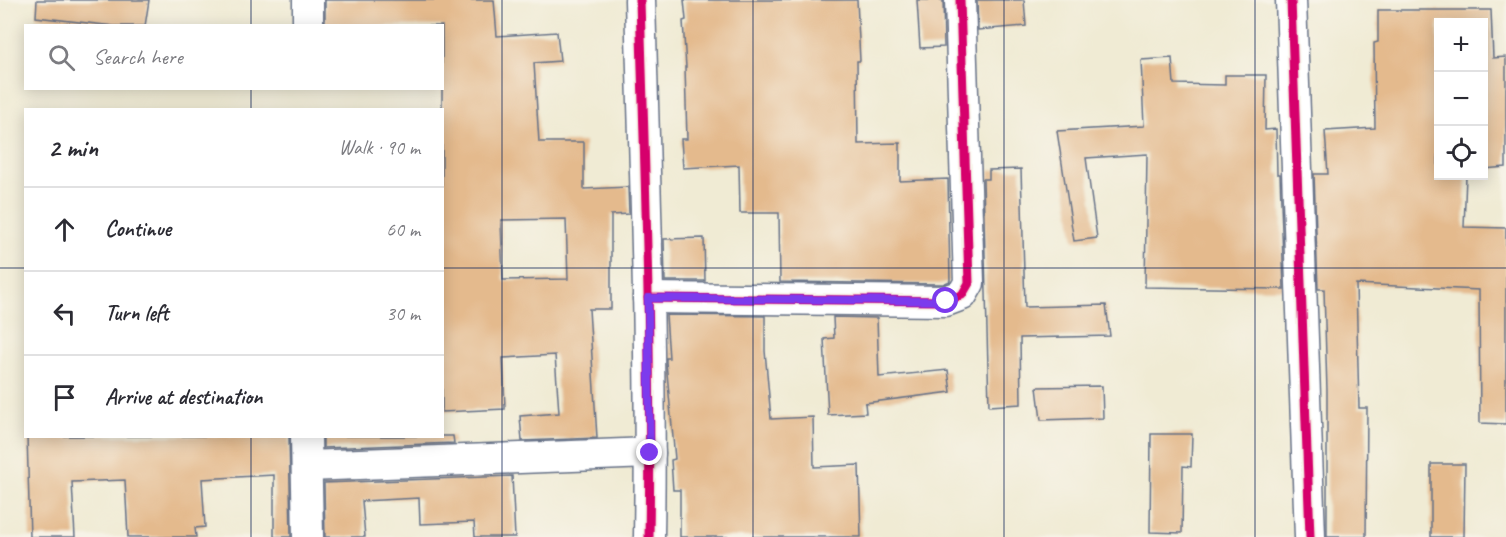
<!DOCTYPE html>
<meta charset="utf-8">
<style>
:root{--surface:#fff;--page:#f7f7f7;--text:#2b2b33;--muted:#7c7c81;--line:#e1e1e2}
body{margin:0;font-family:Caveat,sans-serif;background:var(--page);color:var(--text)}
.controls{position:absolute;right:18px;top:18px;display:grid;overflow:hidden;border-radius:0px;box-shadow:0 3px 15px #0003}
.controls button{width:54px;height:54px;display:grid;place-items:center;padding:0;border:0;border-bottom:2px solid var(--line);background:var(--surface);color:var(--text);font:30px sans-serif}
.stop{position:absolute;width:18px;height:18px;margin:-14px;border:4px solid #7c3aed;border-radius:50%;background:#fff}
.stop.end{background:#7c3aed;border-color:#fff;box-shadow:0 2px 6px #0008}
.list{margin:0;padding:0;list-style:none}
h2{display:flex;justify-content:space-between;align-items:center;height:78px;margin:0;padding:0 24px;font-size:26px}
h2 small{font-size:20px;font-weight:400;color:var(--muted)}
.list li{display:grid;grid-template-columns:39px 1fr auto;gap:18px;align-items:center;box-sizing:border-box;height:84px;padding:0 24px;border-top:2px solid var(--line)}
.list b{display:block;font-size:22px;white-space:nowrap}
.list em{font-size:20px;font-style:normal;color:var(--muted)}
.icon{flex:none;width:33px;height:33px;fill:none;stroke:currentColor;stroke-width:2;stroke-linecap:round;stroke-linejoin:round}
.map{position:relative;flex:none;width:1506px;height:537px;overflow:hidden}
.search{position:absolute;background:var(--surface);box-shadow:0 3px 15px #0003;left:24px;top:24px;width:420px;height:66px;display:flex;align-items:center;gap:15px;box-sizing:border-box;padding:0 21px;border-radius:0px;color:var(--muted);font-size:22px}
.panel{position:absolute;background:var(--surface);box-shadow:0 3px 15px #0003;left:24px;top:108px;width:420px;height:330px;border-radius:0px}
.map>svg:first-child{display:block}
.building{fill:#e4ba8d;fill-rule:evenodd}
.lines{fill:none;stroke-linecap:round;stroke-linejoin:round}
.minor-casing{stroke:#667187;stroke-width:33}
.minor{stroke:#fff;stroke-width:30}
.cycleway-casing{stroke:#f7f3e8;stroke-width:13}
.cycleway{stroke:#d6006c;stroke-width:9}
.route{stroke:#7c3aed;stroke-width:8}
.grid{fill:none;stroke:#1b2f5e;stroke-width:1.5;stroke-opacity:0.55}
</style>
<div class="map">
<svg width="1506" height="537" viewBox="0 0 1506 537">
<rect width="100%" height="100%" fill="#f7f3e8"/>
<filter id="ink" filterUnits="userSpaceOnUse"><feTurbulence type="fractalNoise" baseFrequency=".0167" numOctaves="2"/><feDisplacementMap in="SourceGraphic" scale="12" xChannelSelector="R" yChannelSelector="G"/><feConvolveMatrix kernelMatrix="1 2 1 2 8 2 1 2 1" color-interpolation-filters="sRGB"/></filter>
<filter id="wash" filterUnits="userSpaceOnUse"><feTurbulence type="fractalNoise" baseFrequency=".008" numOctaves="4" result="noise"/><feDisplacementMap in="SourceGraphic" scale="24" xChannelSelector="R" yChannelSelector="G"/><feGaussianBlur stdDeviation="1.35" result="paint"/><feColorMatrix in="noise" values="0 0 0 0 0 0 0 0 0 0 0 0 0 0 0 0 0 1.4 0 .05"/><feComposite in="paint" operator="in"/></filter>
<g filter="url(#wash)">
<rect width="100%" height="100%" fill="#f0ebd4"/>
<g id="blocks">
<g class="building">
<polygon points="37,0 149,0 145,26 114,26 36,17"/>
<path d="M325,0H494L497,36L557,32L560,61L534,63L539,142H584V189L628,187L629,214L611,215V309H589L597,438L522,441L520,416L559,413L555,355L503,358L505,409L442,412V26H325ZM566,219L568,279L503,280L501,220Z"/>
<polygon points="684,0 857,0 860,61 857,61 858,144 900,143 900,181 948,179 950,281 943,284 780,282 779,213 740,213 739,165 683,168 681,139 687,139 685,67 686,67 683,21 686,20"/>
<polygon points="917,0 943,0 944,47 920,48"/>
<polygon points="977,0 1024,0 1026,26 978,30"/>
<polygon points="1378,10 1491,10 1493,58 1506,57 1506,167 1484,169 1484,22 1438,22 1438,176 1466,176 1464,227 1506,228 1506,424 1480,423 1479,290 1356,284 1359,408 1367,408 1366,537 1327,537 1327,390 1324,289 1318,289 1314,174 1328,174 1325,131 1375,128 1374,43 1378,42"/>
<polygon points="1172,58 1174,84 1225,85 1225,75 1266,75 1265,130 1276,129 1277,174 1280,174 1284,289 1145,287 1147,154 1086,158 1097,238 1074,241 1057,131 1144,126 1141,60"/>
<polygon points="1021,169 1025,307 1106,305 1110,336 1020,338 1021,404 989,406 983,179 989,179 989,170"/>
<polygon points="704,238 705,281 665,281 664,239"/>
<polygon points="666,315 765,316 765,351 771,419 813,417 814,467 859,465 861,537 680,537 680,490 673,490 671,460 675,459 666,362 666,358 669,358"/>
<polygon points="833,317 877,318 879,377 948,370 951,392 865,403 866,413 828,415 824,339 834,338"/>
<polygon points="1102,386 1103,418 1041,420 1037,387"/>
<polygon points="1151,434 1192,434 1191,467 1183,466 1182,533 1150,532"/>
<polygon points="27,436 289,436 291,537 274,537 274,475 202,479 205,527 195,528 196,537 128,537 125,480 72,482 75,537 30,537"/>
<polygon points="323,436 453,436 454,443 323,448"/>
<polygon points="1431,464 1465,464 1464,537 1431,537"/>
<polygon points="512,476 515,537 475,537 474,522 420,524 419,498 362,501 365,537 325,537 324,483"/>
</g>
</g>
</g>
<g filter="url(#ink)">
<use href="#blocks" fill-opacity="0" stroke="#667187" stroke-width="1.5"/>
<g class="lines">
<g class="minor-casing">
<g id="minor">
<path d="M640,0C645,179 652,358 649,537"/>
<polyline points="1291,0 1310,537"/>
<polyline points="308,23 308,0"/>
<polyline points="648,298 946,301 962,295 969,283 960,0"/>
<polyline points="306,436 308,537"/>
<polyline points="307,466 650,453"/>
</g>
</g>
<use href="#minor" class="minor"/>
<g class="cycleway-casing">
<g id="cycleway">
<path d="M640,0C645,179 652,358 649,537"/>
<polyline points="1291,0 1310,537"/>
<polyline points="648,298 946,301 962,295 969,283 960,0"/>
</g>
</g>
<use href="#cycleway" class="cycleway"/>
</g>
</g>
<g class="lines" filter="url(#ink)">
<polyline class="route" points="650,453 648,298 946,301"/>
</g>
<path class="grid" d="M251,0V26M502,0V537M753,0V537M1004,0V537M1255,0V537M251,88V110M0,268H26M442,268H1506M251,436V537"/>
</svg>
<div class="controls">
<button>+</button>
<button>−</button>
<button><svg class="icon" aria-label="locate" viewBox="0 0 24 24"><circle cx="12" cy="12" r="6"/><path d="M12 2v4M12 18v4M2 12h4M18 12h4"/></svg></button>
</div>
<div class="stop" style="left:946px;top:301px"></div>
<div class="stop end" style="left:650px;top:453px"></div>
<div class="search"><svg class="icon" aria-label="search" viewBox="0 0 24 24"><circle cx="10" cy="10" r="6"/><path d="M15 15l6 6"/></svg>Search here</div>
<section class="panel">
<h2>2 min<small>Walk · 90 m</small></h2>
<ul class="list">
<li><svg class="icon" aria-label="ahead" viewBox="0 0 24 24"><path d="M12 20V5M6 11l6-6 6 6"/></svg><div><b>Continue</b></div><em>60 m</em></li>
<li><svg class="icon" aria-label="left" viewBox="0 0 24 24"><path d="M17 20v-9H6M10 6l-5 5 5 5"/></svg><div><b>Turn left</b></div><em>30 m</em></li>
<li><svg class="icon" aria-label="arrive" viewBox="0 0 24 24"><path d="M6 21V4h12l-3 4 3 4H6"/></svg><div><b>Arrive at destination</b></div></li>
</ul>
</section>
</div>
